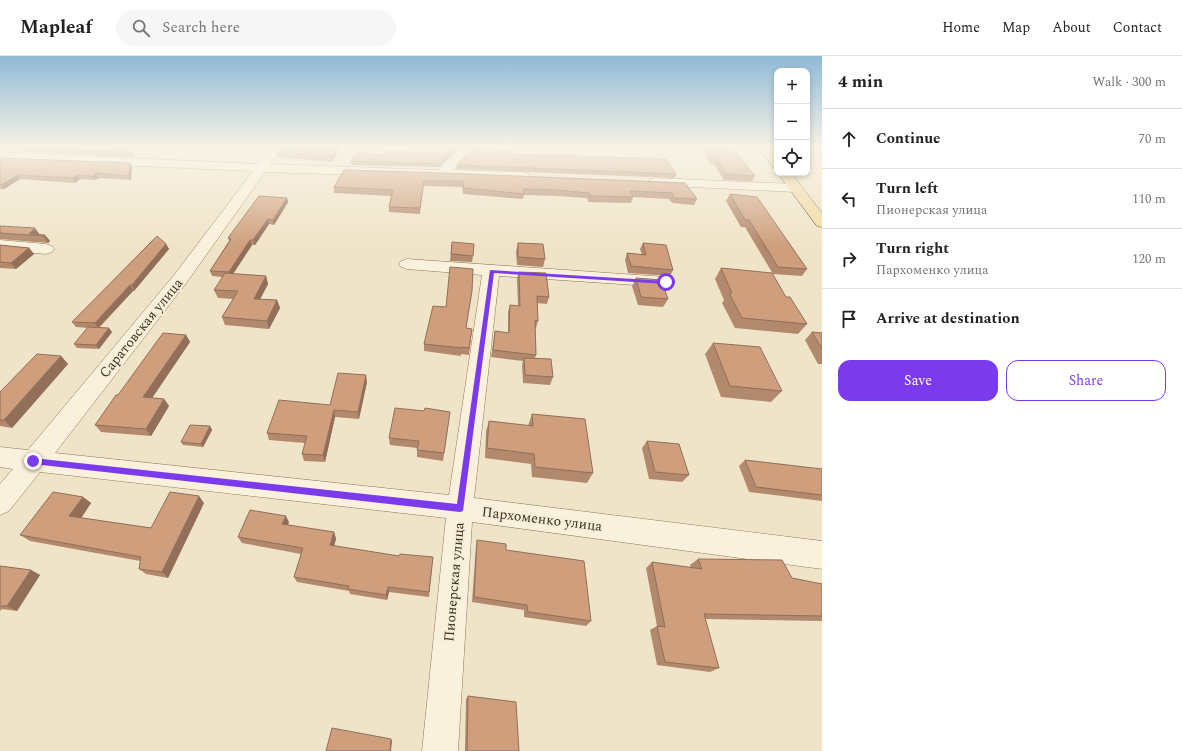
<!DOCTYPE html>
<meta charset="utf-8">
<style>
:root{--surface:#fff;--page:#f6f6f6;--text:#222;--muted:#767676;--line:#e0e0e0;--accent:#7c3aed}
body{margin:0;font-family:Spectral,serif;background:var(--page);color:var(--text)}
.controls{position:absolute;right:12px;top:12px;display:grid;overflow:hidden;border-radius:8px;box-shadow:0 2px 6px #0003}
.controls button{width:36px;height:36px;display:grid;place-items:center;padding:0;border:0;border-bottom:1px solid var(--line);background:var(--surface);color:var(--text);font:20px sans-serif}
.stop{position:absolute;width:12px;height:12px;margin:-9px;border:3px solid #7c3aed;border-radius:50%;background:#fff}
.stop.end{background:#7c3aed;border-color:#fff;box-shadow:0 1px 4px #0008}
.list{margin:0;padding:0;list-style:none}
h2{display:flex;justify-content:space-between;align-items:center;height:52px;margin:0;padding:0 16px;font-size:17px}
h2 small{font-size:13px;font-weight:400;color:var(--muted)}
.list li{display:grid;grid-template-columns:26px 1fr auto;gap:12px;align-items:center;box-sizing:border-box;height:60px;padding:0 16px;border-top:1px solid var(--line)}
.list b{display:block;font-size:15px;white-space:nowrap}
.list p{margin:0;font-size:13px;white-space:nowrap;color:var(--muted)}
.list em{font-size:13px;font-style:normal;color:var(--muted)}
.actions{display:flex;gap:8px;padding:12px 16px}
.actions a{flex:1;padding:9px 0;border:1px solid var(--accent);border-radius:12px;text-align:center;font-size:14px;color:var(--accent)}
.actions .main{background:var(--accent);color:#fff}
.icon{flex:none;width:22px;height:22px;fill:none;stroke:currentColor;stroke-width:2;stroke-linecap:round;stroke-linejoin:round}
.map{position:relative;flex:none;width:822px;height:695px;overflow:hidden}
header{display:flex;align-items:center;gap:24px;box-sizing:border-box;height:56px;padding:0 20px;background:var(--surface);border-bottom:1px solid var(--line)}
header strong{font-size:19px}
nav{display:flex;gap:22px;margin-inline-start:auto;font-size:14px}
.search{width:280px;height:36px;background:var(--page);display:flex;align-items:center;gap:10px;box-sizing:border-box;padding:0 14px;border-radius:22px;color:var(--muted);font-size:15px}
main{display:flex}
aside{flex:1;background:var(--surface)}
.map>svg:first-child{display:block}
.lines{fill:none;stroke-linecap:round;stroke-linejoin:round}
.minor-casing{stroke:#8d765c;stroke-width:1}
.major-casing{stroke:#5b4430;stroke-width:1}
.minor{fill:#faf1dc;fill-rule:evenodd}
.major{fill:#f3d9a0;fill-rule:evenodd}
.wall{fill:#b2896c}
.shaded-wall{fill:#916f58}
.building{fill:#cf9f7d;stroke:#916f58}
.route{fill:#7c3aed}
.labels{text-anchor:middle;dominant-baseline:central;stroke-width:4;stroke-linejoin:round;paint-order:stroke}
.street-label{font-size:14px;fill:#3d2e20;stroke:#f7eed8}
</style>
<header>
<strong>Mapleaf</strong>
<div class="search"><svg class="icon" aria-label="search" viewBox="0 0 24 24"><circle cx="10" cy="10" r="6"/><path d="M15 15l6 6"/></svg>Search here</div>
<nav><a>Home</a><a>Map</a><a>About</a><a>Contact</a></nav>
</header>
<main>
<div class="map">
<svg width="822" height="695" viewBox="0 0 822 695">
<rect width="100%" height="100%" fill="#f0e4c8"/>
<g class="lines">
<g class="minor-casing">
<g id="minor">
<polygon points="270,92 282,92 270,108 439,114 460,92 473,92 453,114 523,116 528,117 529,120 528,123 523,124 265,116 187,226 55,397 449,439 482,219 407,213 401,211 399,208 401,205 407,203 666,221 672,222 675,226 672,230 666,231 499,220 474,442 822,485 822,513 472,466 458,695 422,695 446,462 40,416 9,455 0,459 0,428 13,413 0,411 0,391 28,394 175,218 253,115 0,104 0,96 258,108"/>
<polygon points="655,122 796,128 801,129 803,132 801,135 796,136 650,129 648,126 650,123"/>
<polygon points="0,184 46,188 52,190 54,193 52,196 46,198 0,194"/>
</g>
</g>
<g class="major-casing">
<g id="major">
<polygon points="759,92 771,92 777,100 777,112 773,111"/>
<polygon points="778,117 791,117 822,157 822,171 817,170"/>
</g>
</g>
<use href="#minor" class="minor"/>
<use href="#major" class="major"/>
</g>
<g class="wall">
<polygon points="0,92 133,92 133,101 0,94"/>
<polygon points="340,92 332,106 277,101 276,96"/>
<polygon points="702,92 732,92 755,120 752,125 724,124 714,108 710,108"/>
<polygon points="473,93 511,98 676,118 675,122 456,113 457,109"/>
<polygon points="449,98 449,101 439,111 352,109 351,105 383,99"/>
<polygon points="0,102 130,107 132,111 131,124 99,122 95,124 80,123 75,127 20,123 4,133 0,133"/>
<polygon points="344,114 685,127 697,143 694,149 672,147 669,143 633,141 631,147 588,146 587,142 556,140 524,139 523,143 463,138 462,131 423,130 420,158 389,156 389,151 391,140 334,137 334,131"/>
<polygon points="730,138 807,213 802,220 773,218 745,171 741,171 726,145"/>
<polygon points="287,142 288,146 274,169 269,168 255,189 252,189 233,218 266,220 268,228 260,243 277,244 280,252 269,273 225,269 222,261 233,243 218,242 214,234 223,221 212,220 210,215 229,185 228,182"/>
<polygon points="0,170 39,178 45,179 50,185 48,187 0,183"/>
<polygon points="452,186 473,200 472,206 450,205"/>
<polygon points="518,187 545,203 543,211 517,209 516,195"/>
<polygon points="643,187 673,214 670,220 628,217 625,204 627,197 642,199 640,193"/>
<polygon points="166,188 169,193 134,235 133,235 99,272 112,276 99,293 77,292 74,288 88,272 76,271 72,266"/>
<polygon points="0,189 29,192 34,198 16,213 0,212"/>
<polygon points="721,212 786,241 807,268 798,278 735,272 722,247 724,244 715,223"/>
<polygon points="519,216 549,241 547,248 537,247 538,265 536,272 535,272 536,299 535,302 553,321 550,329 523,327 522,309 523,305 491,301 495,275 508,277 508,256 510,249 518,250 517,223"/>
<polygon points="636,222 668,243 663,251 638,249 632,230"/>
<polygon points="466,272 472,273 469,299 461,298 461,300 424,295 424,288"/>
<polygon points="812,276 822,277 822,308 818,308 805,284"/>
<polygon points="186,279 190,286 152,342 164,343 169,350 151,380 101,376 95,369 118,339"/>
<polygon points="713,287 782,335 771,346 721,341 705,298"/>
<polygon points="61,300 68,308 12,372 0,370 0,336"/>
<polygon points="367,326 359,363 335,361 325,406 304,405 302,398 305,387 269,384 267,377 330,349"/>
<polygon points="532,358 593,417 587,427 532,421 531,408 485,402 486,375 489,365 528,370"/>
<polygon points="449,363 443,405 417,401 417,392 390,389 389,382"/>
<polygon points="210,370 212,374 203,391 183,389 181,386"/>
<polygon points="647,385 689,419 682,426 649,423 642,392"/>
<polygon points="745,404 822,414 822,445 749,436 739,410"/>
<polygon points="83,441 91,447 81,462 151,472 204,447 168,522 146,518 139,513 140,505 30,485 20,479"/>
<polygon points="289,466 288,469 334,476 336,483 334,490 399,500 433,501 429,541 389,536 387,544 350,538 349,535 297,526 294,521 301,498 242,487 238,481"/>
<polygon points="477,484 506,494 591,565 586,570 524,561 524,554 472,546 476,490"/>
<polygon points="698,503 822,528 822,565 705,563 719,612 710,616 657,609 650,574 657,570 646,512 652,506 691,512 690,509"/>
<polygon points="0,510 31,514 40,519 17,555 2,553 0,555"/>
<polygon points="468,640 519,695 465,695 466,643"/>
</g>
<g class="shaded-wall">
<polygon points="131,92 133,92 133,101 131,97"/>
<polygon points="336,92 340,92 332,106 331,100"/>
<polygon points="454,92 458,92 449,101 449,98"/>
<polygon points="449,98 449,101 439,111 440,108"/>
<polygon points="130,107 132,111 131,124 129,120"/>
<polygon points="96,117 99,122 95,124 92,120"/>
<polygon points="18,119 20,123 4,133 1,129"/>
<polygon points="78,119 80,123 75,127 73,122"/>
<polygon points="287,142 288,146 274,169 273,164"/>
<polygon points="268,163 269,168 255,189 253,184"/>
<polygon points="35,172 40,179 29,178"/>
<polygon points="45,179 50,185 48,187 43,180"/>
<polygon points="250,184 252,189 231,221 229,216"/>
<polygon points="166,188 169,193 134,235 132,229"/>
<polygon points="29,192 34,198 16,213 11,207"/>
<polygon points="266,220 268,228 256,251 254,243"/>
<polygon points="130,229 133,235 98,272 95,267"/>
<polygon points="277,244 280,252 269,273 267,265"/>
<polygon points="109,272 112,276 99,293 96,289"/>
<polygon points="186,279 190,286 148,348 143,341"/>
<polygon points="61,300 68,308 12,372 4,364"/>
<polygon points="366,319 367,326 359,363 358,356"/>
<polygon points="164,343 169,350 151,380 146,373"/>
<polygon points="334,354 335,361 325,406 323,399"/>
<polygon points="210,370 212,374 203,391 201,388"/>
<polygon points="199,440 204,447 168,522 162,516"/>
<polygon points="83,441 91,447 78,467 69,460"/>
<polygon points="286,460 289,466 285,474 282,468"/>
<polygon points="334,476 336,483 332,496 330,489"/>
<polygon points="31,514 40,519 17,555 7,550"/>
<polygon points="388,531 389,536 387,544 386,539"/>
<polygon points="391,683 392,685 391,695 390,695"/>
</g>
<g class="building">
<polygon points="39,92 131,92 131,97"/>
<polygon points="279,92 336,92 331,100 276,96"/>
<polygon points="451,92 454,92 449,98"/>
<polygon points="472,92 473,92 473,93 510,94 511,98 666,103 676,118 457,109"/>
<polygon points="707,92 732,92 755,120 726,118 717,103 713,103"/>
<polygon points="385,95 449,98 440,108 351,105 357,97 383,99"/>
<polygon points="0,102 130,107 129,120 96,117 92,120 78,119 73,122 18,119 1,129 0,129"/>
<polygon points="344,114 443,117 685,127 697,143 674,142 672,137 630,135 633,141 590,140 589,137 557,134 524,133 524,138 464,132 463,125 424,125 420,152 389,151 393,134 334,131"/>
<polygon points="730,138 757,141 807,213 778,211 749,164 745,164"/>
<polygon points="259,140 287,142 273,164 268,163 253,184 250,184 229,216 210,215 231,183 228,182"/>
<polygon points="0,170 35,172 29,178 45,179 43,180 0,177"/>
<polygon points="157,180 166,188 132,229 130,229 95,267 72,266"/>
<polygon points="452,186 474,188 473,200 451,198"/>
<polygon points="518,187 543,188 545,203 518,201"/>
<polygon points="643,187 666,189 673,214 631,210 627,197 646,199"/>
<polygon points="0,189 29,192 11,207 0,206"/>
<polygon points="450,211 473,213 472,235 466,272 472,273 469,292 462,291 462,292 424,288 433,250 446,251"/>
<polygon points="721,212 772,217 786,241 790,241 807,268 742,262 729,237 732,237"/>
<polygon points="519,216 546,217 549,241 537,240 538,265 535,264 536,299 493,294 495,275 509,277 510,249 520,250"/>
<polygon points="225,217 266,220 254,243 277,244 267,265 222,261 238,235 214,234"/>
<polygon points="636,222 661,224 668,243 641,241"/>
<polygon points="88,271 109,272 96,289 74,288"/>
<polygon points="812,276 822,277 822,293"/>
<polygon points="163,277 186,279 143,341 164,343 146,373 95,369 116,339 118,339"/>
<polygon points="713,287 760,291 782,335 730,330"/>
<polygon points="37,298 61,300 4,364 0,364 0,336"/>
<polygon points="524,302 551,303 553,321 525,319"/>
<polygon points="338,317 366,319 358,356 334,354 323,399 302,398 307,380 267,377 279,344 330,349"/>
<polygon points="395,352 424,355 425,352 450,356 444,397 417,394 419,385 389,382"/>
<polygon points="532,358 585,363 593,417 535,411 534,398 487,392 489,365 533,370"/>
<polygon points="190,369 210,370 201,388 181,386"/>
<polygon points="647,385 679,388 689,419 655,416"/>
<polygon points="745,404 822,413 822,439 756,431"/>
<polygon points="53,436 83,441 69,460 151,472 170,436 199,440 162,516 139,513 141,501 20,479"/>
<polygon points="250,454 286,460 282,468 334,476 330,489 399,500 400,498 433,501 429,536 388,531 386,539 348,533 349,530 294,521 303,492 238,481"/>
<polygon points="477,484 506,488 506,494 584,505 591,565 528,556 527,549 474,541"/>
<polygon points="698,503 782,504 792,522 822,528 822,560 704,558 719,612 665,606 657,570 665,571 652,506 702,513"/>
<polygon points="0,510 31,514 7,550 0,550"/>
<polygon points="468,640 516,646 519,695 467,695"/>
<polygon points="332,672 391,683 390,695 326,695"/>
</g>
<linearGradient id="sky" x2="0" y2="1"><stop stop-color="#8fbad6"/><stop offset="0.48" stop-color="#f8f3e6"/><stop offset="1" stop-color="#f8f3e6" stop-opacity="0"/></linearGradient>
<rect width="822" height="190" fill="url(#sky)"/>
<polygon class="route" points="490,214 666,225 669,226 666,228 494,217 463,455 460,456 33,408 30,405 33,402 457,448"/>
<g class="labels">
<g class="street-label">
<text transform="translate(141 272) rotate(-51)">Саратовская улица</text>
<text transform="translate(542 463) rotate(7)">Пархоменко улица</text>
<text transform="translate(454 526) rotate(-85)">Пионерская улица</text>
</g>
</g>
</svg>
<div class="controls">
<button>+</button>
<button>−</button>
<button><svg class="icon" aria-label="locate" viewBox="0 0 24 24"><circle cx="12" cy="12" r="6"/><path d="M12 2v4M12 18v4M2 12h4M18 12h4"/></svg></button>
</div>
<div class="stop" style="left:666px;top:226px"></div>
<div class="stop end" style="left:33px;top:405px"></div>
</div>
<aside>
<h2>4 min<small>Walk · 300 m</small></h2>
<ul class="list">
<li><svg class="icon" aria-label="ahead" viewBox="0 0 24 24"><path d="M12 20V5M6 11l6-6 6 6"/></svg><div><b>Continue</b></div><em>70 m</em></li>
<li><svg class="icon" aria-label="left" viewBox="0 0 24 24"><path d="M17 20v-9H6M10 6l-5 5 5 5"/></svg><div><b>Turn left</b><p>Пионерская улица</p></div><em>110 m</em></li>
<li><svg class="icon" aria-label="right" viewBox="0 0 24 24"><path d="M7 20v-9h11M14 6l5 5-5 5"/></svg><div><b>Turn right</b><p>Пархоменко улица</p></div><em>120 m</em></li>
<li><svg class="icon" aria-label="arrive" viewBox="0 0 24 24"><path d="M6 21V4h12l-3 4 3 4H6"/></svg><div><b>Arrive at destination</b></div></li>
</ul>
<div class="actions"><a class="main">Save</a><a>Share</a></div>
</aside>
</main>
